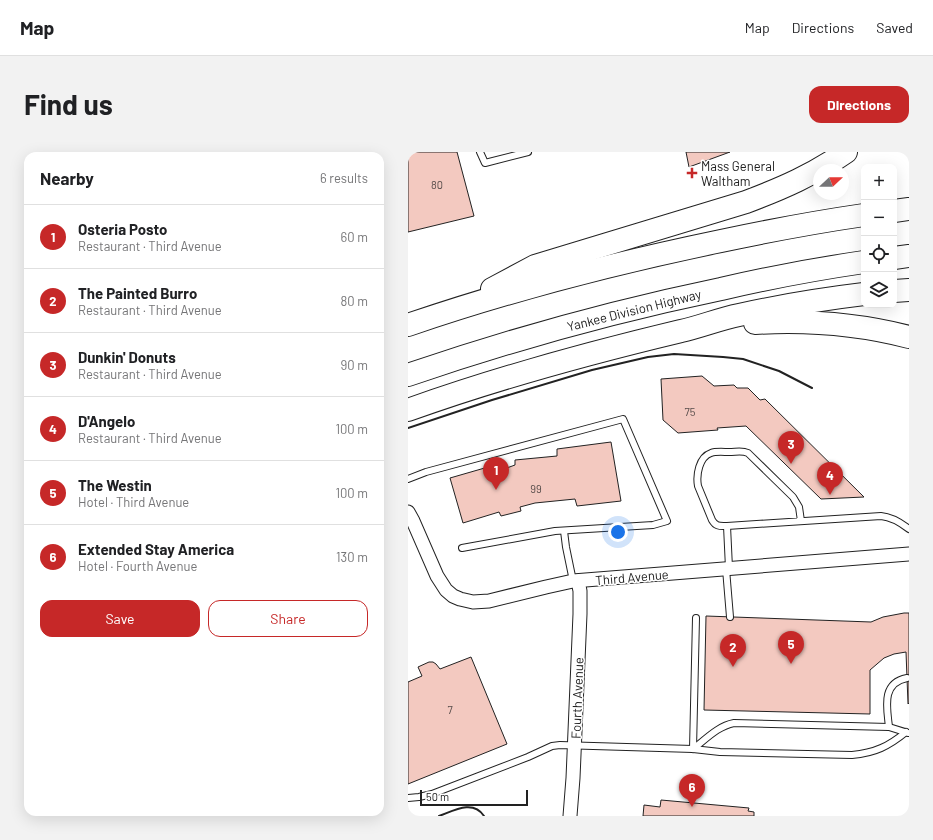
<!DOCTYPE html>
<meta charset="utf-8">
<style>
:root{--surface:#fff;--page:#f2f2f2;--text:#202124;--muted:#757577;--line:#e0e0e0;--accent:#c62828}
body{margin:0;font-family:Barlow,sans-serif;background:var(--page);color:var(--text)}
.controls{position:absolute;right:12px;top:12px;display:grid;overflow:hidden;border-radius:8px;box-shadow:0 4px 16px #0002}
.controls button{width:36px;height:36px;display:grid;place-items:center;padding:0;border:0;border-bottom:1px solid var(--line);background:var(--surface);color:var(--text);font:20px sans-serif}
.compass{position:absolute;left:405px;top:12px;width:36px;height:36px;border-radius:50%;background:var(--surface);box-shadow:0 4px 16px #0002;rotate:68deg}
.scale{position:absolute;left:12px;bottom:10px;width:108px;box-sizing:border-box;padding-left:4px;border:2px solid #222;border-top:0;font-size:11px;line-height:14px;white-space:nowrap;color:#222;-webkit-text-stroke:3px #fff;paint-order:stroke}
.you{position:absolute;left:210px;top:380px;width:14px;height:14px;margin:-10px;border:3px solid #fff;border-radius:50%;background:#1a73e8;box-shadow:0 0 0 6px #1a73e833}
.badge{display:grid;place-items:center;width:26px;height:26px;border-radius:50%;background:var(--accent);color:#fff;font-size:13px;font-weight:700}
.pin{position:absolute;translate:-50% -33px;filter:drop-shadow(0 1px 2px #0008)}
.pin::after{content:'';position:absolute;top:21px;width:14px;height:12px;background:inherit;clip-path:polygon(0 0,100% 0,50% 100%)}
.list{margin:0;padding:0;list-style:none}
h2{display:flex;justify-content:space-between;align-items:center;height:52px;margin:0;padding:0 16px;font-size:17px}
h2 small{font-size:13px;font-weight:400;color:var(--muted)}
.list li{display:grid;grid-template-columns:26px 1fr auto;gap:12px;align-items:center;box-sizing:border-box;height:64px;padding:0 16px;border-top:1px solid var(--line)}
.list b{display:block;font-size:15px;white-space:nowrap}
.list p{margin:0;font-size:13px;white-space:nowrap;color:var(--muted)}
.list em{font-size:13px;font-style:normal;color:var(--muted)}
.actions{display:flex;gap:8px;padding:12px 16px}
.actions a{flex:1;padding:9px 0;border:1px solid var(--accent);border-radius:12px;text-align:center;font-size:14px;color:var(--accent)}
.actions .main{background:var(--accent);color:#fff}
.icon{flex:none;width:22px;height:22px;fill:none;stroke:currentColor;stroke-width:2;stroke-linecap:round;stroke-linejoin:round}
.map{position:relative;flex:none;width:501px;height:664px;overflow:hidden;border-radius:12px}
header{display:flex;align-items:center;gap:24px;box-sizing:border-box;height:56px;padding:0 20px;background:var(--surface);border-bottom:1px solid var(--line)}
header strong{font-size:19px}
nav{display:flex;gap:22px;margin-inline-start:auto;font-size:14px}
.intro{display:flex;align-items:center;justify-content:space-between;box-sizing:border-box;height:96px;padding:0 24px}
h1{margin:0;font-size:28px}
.button{padding:10px 18px;border-radius:12px;background:var(--accent);color:#fff;font-size:14px;font-weight:700}
main{display:flex;gap:24px;padding:0 24px}
aside{flex:1;background:var(--surface);border-radius:12px;box-shadow:0 4px 16px #0002}
.map>svg:first-child{display:block}
.building{fill:#f3c9c0;stroke:#222}
.lines{fill:none;stroke-linecap:round;stroke-linejoin:round}
.service-casing{stroke:#222;stroke-width:8}
.minor-casing{stroke:#222;stroke-width:15}
.motorway-casing{stroke:#222;stroke-width:24}
.service{stroke:#fff;stroke-width:6}
.minor{stroke:#fff;stroke-width:13}
.motorway{stroke:#fff;stroke-width:22}
.wall{stroke:#222;stroke-width:2}
.poi-dot{fill:#c62828;stroke:#fff;stroke-width:1.5}
.labels{text-anchor:middle;dominant-baseline:central;stroke-width:3;stroke-linejoin:round;paint-order:stroke}
.number-label{font-size:11px;fill:#564c4a}
.poi-label{font-size:13px;fill:#222;stroke:#fff;text-anchor:start}
.street-label{font-size:13px;fill:#222;stroke:#fff}
</style>
<header>
<strong>Map</strong>
<nav><a>Map</a><a>Directions</a><a>Saved</a></nav>
</header>
<div class="intro"><h1>Find us</h1><a class="button">Directions</a></div>
<main>
<aside>
<h2>Nearby<small>6 results</small></h2>
<ul class="list">
<li><span class="badge">1</span><div><b>Osteria Posto</b><p>Restaurant · Third Avenue</p></div><em>60 m</em></li>
<li><span class="badge">2</span><div><b>The Painted Burro</b><p>Restaurant · Third Avenue</p></div><em>80 m</em></li>
<li><span class="badge">3</span><div><b>Dunkin' Donuts</b><p>Restaurant · Third Avenue</p></div><em>90 m</em></li>
<li><span class="badge">4</span><div><b>D'Angelo</b><p>Restaurant · Third Avenue</p></div><em>100 m</em></li>
<li><span class="badge">5</span><div><b>The Westin</b><p>Hotel · Third Avenue</p></div><em>100 m</em></li>
<li><span class="badge">6</span><div><b>Extended Stay America</b><p>Hotel · Fourth Avenue</p></div><em>130 m</em></li>
</ul>
<div class="actions"><a class="main">Save</a><a>Share</a></div>
</aside>
<div class="map">
<svg width="501" height="664" viewBox="0 0 501 664">
<rect width="100%" height="100%" fill="#fff"/>
<g class="building">
<polygon points="0,0 49,0 66,64 0,80"/>
<polygon points="278,0 322,0 281,15"/>
<polygon points="294,224 306,234 326,233 329,236 340,236 352,248 357,247 456,345 413,347 338,274 309,276 310,278 270,281 255,268 253,227"/>
<polygon points="203,290 213,349 169,354 167,347 127,351 112,355 113,359 93,364 91,360 55,371 42,326 94,311 96,317 107,313 107,308 149,304 149,297"/>
<polygon points="496,461 501,461 501,551 500,552 498,500 486,502 476,506 462,518 462,562 296,558 298,464 463,470 475,465"/>
<polygon points="63,505 99,592 0,632 0,530 14,524 10,515 21,510 25,510 28,512 32,517"/>
<polygon points="253,648 341,656 340,659 346,660 346,664 235,664 236,653 252,655"/>
</g>
<g class="lines">
<g class="service-casing">
<g id="service">
<polyline points="72,0 77,11 120,0"/>
<polyline points="0,327 18,320 215,267 259,369 245,373 147,379 54,396"/>
<path d="M393,369L391,355L385,345L340,301C334,298 328,300 321,300C316,300 308,299 303,301C291,305 288,323 290,334L304,368C308,375 312,374 319,374L473,364C484,365 492,370 501,377"/>
<polyline points="319,374 321,416"/>
<polyline points="156,379 158,395 165,429"/>
<polyline points="318,417 322,465"/>
<path d="M481,575C479,556 473,531 499,526"/>
<path d="M285,597C298,587 310,574 326,571L481,575L500,581"/>
<polyline points="285,597 288,466"/>
<path d="M0,646L11,645L24,642L120,605L144,594L152,593L285,597L312,600L444,603C467,601 481,594 498,580"/>
</g>
</g>
<g class="minor-casing">
<g id="minor">
<polyline points="0,360 5,369 29,424 38,438 45,444 52,447 65,450 81,449 138,435 165,429 501,402"/>
<polyline points="162,664 165,626 172,462 172,439 170,429"/>
</g>
</g>
<g class="motorway-casing">
<g id="motorway">
<polyline points="486,59 501,57"/>
<polyline points="486,106 501,104"/>
<path d="M84,137L127,114L338,50C375,36 405,23 438,0"/>
<polyline points="486,139 501,138"/>
<path d="M347,171C398,168 451,172 501,185"/>
<path d="M0,173C102,138 207,111 313,89C360,79 408,70 456,63"/>
<path d="M0,223C102,188 207,159 313,137C360,126 408,117 456,110"/>
<path d="M0,258C89,226 181,201 273,179C292,175 311,167 331,163C372,154 414,147 456,142"/>
</g>
</g>
<use href="#service" class="service"/>
<use href="#minor" class="minor"/>
<use href="#motorway" class="motorway"/>
<g class="wall">
<polyline points="0,276 84,248 184,218 240,205 266,202 315,205 335,207 371,219 404,236"/>
<path d="M31,664C45,659 65,647 76,664"/>
</g>
</g>
<path class="poi-dot" d="M282 15h4v4h4v4h-4v4h-4v-4h-4v-4h4z"/>
<g class="labels">
<g class="number-label">
<text x="29" y="32">80</text>
<text x="282" y="259">75</text>
<text x="128" y="336">99</text>
<text x="42" y="557">7</text>
</g>
<g class="poi-label">
<text x="293" y="14">Mass General<tspan x="293" dy="15">Waltham</tspan></text>
</g>
<g class="street-label">
<text transform="translate(226 158) rotate(-14)">Yankee Division Highway</text>
<text transform="translate(224 425) rotate(-5)">Third Avenue</text>
<text transform="translate(169 546) rotate(-88)">Fourth Avenue</text>
</g>
</g>
</svg>
<div class="controls">
<button>+</button>
<button>−</button>
<button><svg class="icon" aria-label="locate" viewBox="0 0 24 24"><circle cx="12" cy="12" r="6"/><path d="M12 2v4M12 18v4M2 12h4M18 12h4"/></svg></button>
<button><svg class="icon" aria-label="layers" viewBox="0 0 24 24"><path d="M12 4l9 5-9 5-9-5zM3 14l9 5 9-5"/></svg></button>
</div>
<svg class="compass" viewBox="-18 -18 36 36"><path d="M0-13l5 13h-10z" fill="#e53935"/><path d="M0 13l5-13h-10z" fill="#757577"/></svg>
<div class="scale">50 m</div>
<div class="you"></div>
<div class="pin badge" style="left:88px;top:338px">1</div>
<div class="pin badge" style="left:325px;top:515px">2</div>
<div class="pin badge" style="left:383px;top:312px">3</div>
<div class="pin badge" style="left:422px;top:343px">4</div>
<div class="pin badge" style="left:383px;top:512px">5</div>
<div class="pin badge" style="left:284px;top:655px">6</div>
</div>
</main>
